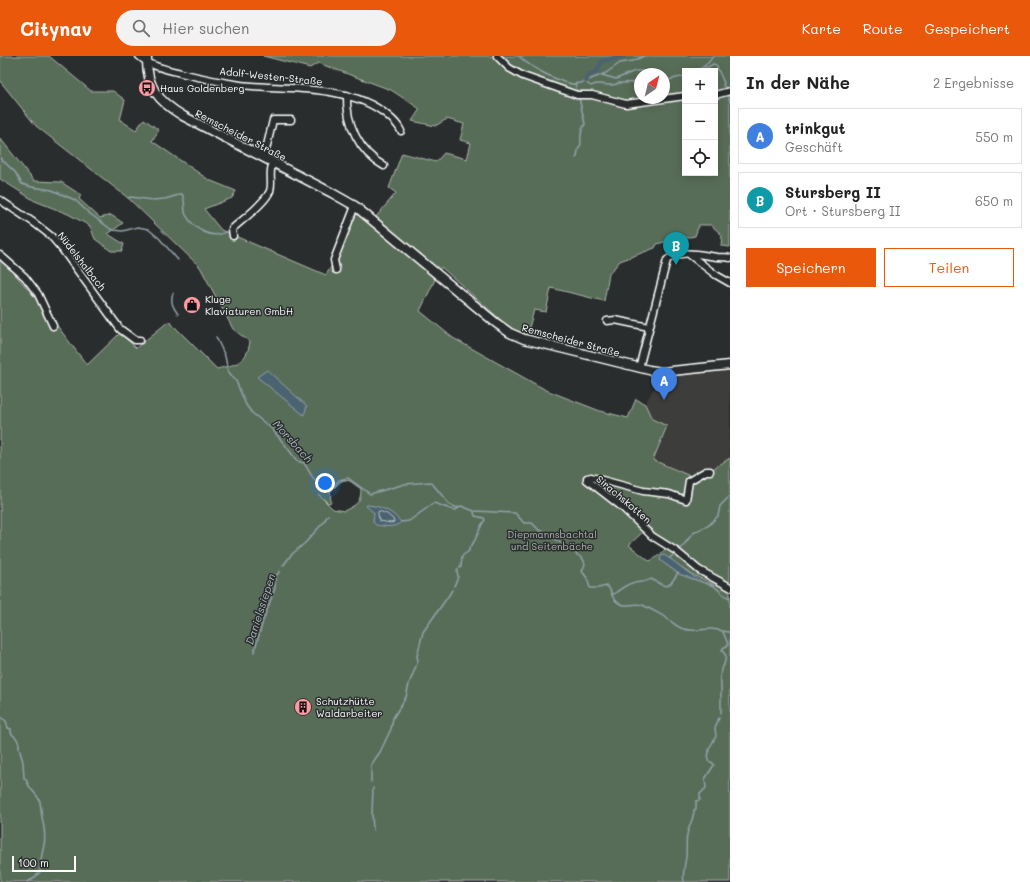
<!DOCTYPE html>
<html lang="de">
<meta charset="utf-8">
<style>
:root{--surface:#fff;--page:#f2f2f2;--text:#222;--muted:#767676;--line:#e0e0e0;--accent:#ea580c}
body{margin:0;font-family:Mali,sans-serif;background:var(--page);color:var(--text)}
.controls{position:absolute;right:12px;top:12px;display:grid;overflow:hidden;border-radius:0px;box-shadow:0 2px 10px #0003}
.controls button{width:36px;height:36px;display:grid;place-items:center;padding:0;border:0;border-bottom:1px solid var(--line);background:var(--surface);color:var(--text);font:20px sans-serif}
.compass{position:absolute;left:634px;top:12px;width:36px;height:36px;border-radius:50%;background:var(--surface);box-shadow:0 2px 10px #0003;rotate:35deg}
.scale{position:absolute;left:12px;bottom:10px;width:64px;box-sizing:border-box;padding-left:4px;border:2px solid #fff;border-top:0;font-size:11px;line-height:14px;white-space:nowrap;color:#fff;-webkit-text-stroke:3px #2a2d2e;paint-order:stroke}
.you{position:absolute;left:325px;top:427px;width:14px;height:14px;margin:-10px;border:3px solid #fff;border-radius:50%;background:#1a73e8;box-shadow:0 0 0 6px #1a73e833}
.badge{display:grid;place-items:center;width:26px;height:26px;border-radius:50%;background:var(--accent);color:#fff;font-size:13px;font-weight:700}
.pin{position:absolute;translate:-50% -33px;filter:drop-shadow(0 1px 2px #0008)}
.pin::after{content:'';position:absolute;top:21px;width:14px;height:12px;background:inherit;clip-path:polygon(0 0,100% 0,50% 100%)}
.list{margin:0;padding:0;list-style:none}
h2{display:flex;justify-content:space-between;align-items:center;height:52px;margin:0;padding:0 16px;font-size:17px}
h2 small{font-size:13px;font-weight:400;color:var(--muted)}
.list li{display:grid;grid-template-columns:26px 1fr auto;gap:12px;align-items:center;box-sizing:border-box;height:56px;margin:0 8px 8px;padding:0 8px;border:1px solid var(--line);border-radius:0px}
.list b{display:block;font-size:15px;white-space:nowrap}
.list p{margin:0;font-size:13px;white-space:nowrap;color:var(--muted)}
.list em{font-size:13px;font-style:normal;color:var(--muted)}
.actions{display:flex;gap:8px;padding:12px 16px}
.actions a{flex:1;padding:9px 0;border:1px solid var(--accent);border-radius:0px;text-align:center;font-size:14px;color:var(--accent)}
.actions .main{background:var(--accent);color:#fff}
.icon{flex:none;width:22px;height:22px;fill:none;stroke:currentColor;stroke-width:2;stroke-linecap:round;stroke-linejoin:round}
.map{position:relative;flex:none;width:730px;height:826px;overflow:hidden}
header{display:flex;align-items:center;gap:24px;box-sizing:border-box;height:56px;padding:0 20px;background:var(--accent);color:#fff}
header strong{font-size:19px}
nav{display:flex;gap:22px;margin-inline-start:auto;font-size:14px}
.search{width:280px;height:36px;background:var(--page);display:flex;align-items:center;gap:10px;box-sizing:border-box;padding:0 14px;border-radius:22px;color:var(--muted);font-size:15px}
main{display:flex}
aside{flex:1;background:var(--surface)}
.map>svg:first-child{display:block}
.built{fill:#3e3c3a}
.green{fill:#596d59;stroke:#acb6ac;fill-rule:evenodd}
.water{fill:#4b636f;stroke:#93a1a9}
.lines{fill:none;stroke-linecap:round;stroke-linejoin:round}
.shore{stroke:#b7c1c5;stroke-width:1}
.stream{stroke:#93a1a9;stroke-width:1.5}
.canal{stroke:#4b636f;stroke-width:4.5}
.minor-casing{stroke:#fff;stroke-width:9}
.major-casing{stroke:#fff;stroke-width:11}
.minor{stroke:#2a2d2e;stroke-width:6}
.major{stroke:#2a2d2e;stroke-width:8}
.labels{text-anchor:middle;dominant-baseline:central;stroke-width:3;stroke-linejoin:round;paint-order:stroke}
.street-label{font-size:10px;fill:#fff;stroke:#2a2d2e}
.poi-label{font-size:10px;fill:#fff;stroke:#2a2d2e;text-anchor:start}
.park-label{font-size:10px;fill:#acb6ac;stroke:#2a2d2e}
.water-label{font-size:11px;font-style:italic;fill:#aeb9be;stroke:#2a2d2e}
</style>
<header>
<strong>Citynav</strong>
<div class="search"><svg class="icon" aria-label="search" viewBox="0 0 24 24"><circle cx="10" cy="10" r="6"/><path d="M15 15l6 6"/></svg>Hier suchen</div>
<nav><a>Karte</a><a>Route</a><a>Gespeichert</a></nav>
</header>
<main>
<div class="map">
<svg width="730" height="826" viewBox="0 0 730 826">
<rect width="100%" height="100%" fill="#2a2d2e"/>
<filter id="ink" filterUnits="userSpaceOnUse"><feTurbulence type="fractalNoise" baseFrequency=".025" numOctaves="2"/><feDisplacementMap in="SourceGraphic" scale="8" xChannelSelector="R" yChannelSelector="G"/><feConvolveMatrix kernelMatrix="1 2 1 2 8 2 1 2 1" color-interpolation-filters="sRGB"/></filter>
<g filter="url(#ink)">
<polygon class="built" points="730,310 730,402 697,423 653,404 652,363 645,348 662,318"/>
<g class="green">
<path d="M0,0H49L91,35H113L125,44L120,64L136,74L144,63L159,74L152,85L209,124L236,135L232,142L204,153L221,174L326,219L334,206L356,156L370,168L396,137L389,132L402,97L436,106L444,97L467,103L471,87L460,84L464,68L447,63L435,70L412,65L420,53L391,34L318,7L310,12L263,0H730V191L721,190L722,179L711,169H699L695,180L668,185L657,188L655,192L620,205L609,218L604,245L551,232L546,256L534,254L527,279L511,273L441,211L420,255L453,282L546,334L600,355L628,362L636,343L645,348L652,363L667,370L653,404L697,423L730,402V826H0V203C33,235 59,273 87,309L120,277L136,292L169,265L217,313C236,308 246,308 250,286L233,273L200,211L128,142L36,70L0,25ZM685,15H715V117H685ZM640,18H664V42H640ZM344,424L350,425L361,433C361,448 355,449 344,455L333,453L318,438L328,447L331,446L330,436L340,426ZM646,473L668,491C661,496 657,503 649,505L629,489ZM670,502L672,505L695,520L714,529L713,530L679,518L660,504Z"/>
<polygon points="0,82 34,125 61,126 81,139 79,143 100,162 111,159 123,167 108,178 124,188 122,195 111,195 95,183 90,170 68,158 35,145 0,123"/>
</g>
<g class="water">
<polygon points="267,314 307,350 304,359 257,321"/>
<path d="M367,449C381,450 392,455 401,466C394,473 385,470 376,469L373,466L374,457L366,450Z"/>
<path d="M664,499C679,507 696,527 714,529L713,530L679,518L661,505L660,502L661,500Z"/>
</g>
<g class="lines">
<polygon class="shore" points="379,455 387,458 393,463 394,466 391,467 379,465 378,457"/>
<g class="stream">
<path d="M519,0C529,11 557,25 572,28C576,28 580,27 585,26L586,25L606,17L620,7L633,5L644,0"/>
<polyline points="704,11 708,11 713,8 716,9 724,27 723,29 727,34"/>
<polyline points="697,15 708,7 713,0"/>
<polyline points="602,19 616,23 635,15 648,15 652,18"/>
<polyline points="664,25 685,20"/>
<path d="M585,26L591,30C600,24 609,33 619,27C626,27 633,26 640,27"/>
<polyline points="575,28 578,37"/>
<polyline points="728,39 730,46"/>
<polyline points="0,102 15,116 22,128 32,131 52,134 75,144 89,157 112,174 123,175 138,171 148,173 159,182 178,204"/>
<path d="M576,102L577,101L578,94L581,88C580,81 581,74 585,68L579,42"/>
<path d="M128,142L131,141L152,144L165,143L182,138C186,144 183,152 186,159C194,173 213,186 228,174"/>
<path d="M173,237C170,246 173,251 178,258"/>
<path d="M216,281L225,300L228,315L236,325L246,349L252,357L271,372L286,390L297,405L304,407C313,420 313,429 331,433L339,424L348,422L370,438L405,428L431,426L449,448L457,452L461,450L474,455L515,457L524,467H532L539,474L545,476L548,480L552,481L583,503L585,508L582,515L587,522L590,532H598L607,530C612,534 611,539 614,543C624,554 632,546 642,549C647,551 666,561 669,564C675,568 678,572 684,573C693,576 701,573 709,573C716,572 723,576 730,576"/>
<polyline points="401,466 409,465 434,447 453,454 456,454 459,452"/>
<polyline points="680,494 693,477 709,469 718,460 720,450 730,440"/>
<polyline points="670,502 675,497"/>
<polyline points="283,510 291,499 305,487 323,467 328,459"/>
<path d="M454,530L458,521L457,514L461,511L462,500L469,495V492C477,486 478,472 485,464L484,462L475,460L474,456"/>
<polyline points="714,530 724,539 730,542"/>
<path d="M612,539C618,535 625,529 632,527C638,526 645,527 651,523L662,529L667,530L671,527L678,517"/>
<polyline points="254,596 263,565 275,532 276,520 280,515"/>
<polyline points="721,657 721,627 720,622 721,613 724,609 726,600 722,594 724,591 726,591 728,588 723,576"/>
<path d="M0,661L6,665L8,672L11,673V677L17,683L19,688V692L23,706L24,722L26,723C28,733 38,738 40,746C41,751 41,757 42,761C44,770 46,780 44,789C42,798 40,806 40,816L33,823L27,826"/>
<polyline points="371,726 371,709 380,696 391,673 393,662 406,641 409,628 418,605 417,600 423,576 449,539 452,534"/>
<polyline points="373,732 372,757 373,774"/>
<path d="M684,826C682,817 685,809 686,801C687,792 685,783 688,775C690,768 694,761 694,754L696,753V745L700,744V738L706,732L705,723L714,709L713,707L708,705L709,693L716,680L715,672L719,662"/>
</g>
<polyline class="canal" points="586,25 589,18 593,18 598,14 602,5 624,0"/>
<g class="minor-casing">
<g id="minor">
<path d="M139,0C151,11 166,13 181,17C201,22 220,26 241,29C287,34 350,28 387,59C393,64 398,68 401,75"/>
<polyline points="497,0 509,12 523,20 577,39 592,39 626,48 685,40"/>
<path d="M347,39C346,68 359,96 384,110"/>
<polyline points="715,39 730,35"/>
<polyline points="264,102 273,64 291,64"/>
<polyline points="0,144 33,166 51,180 62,193 120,273 135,284 140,284"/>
<path d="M233,180L232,173C242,164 265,147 270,135C273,126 268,116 273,107"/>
<polyline points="0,199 25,221 38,238 53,270"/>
<polyline points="690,199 716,219 730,227"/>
<polyline points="336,214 334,204 355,150"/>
<polyline points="607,265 615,264 649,271"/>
<path d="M639,312L667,204C681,193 701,199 717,201C722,201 726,201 730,202"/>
<polyline points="710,415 706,415 689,425 686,444 669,438 643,435 591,421 587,422 587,424 623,452 652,480 676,495 699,514 730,531"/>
</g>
</g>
<g class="major-casing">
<path id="major" d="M147,0C146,31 158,45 183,60L332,137L355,150L496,267L510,277L524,283L649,314L662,316L730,309"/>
</g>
<use href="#minor" class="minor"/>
<use href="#major" class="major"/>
</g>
</g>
<defs>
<g id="bus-disc" transform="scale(0.9)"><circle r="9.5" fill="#ff9aa2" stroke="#2a2d2e"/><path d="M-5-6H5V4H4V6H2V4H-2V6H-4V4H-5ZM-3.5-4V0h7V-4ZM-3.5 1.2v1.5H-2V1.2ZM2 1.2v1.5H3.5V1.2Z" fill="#111"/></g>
<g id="shop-disc" transform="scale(0.9)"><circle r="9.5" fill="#ff9aa2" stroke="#2a2d2e"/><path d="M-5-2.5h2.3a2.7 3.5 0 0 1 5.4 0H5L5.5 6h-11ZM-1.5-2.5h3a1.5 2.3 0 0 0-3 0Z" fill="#111"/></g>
<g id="building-disc" transform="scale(0.9)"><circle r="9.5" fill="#ff9aa2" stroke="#2a2d2e"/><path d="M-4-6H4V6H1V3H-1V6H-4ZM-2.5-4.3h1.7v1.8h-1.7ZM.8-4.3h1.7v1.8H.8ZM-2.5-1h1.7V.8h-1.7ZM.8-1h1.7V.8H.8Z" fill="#111"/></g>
</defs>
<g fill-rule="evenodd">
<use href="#bus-disc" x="147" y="32"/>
<use href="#shop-disc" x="192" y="249"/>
<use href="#building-disc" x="303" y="651"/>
</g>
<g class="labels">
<g class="street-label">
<text transform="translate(271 20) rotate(6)">Adolf-Westen-Straße</text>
<text transform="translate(241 79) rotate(27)">Remscheider Straße</text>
<text transform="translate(82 205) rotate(52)">Nüdelshalbach</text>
<text transform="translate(571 284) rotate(15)">Remscheider Straße</text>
<text transform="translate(624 443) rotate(40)">Sirachskotten</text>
</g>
<g class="poi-label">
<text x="160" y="32">Haus Goldenberg</text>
<text x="205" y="243">Kluge<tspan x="205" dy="12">Klaviaturen GmbH</tspan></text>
<text x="316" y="645">Schutzhütte<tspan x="316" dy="12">Waldarbeiter</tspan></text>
</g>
<g class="park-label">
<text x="552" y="478">Diepmannsbachtal<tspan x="552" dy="12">und Seitenbäche</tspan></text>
</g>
<g class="water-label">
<text transform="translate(293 385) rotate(48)">Morsbach</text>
<text transform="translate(260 553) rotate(-72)">Danielssiepen</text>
</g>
</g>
</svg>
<div class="controls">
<button>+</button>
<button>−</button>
<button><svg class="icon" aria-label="locate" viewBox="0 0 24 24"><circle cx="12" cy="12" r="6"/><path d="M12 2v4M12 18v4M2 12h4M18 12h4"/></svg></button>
</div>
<svg class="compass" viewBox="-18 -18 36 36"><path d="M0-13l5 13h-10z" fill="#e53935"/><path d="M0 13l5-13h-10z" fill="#767676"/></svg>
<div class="scale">100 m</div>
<div class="you"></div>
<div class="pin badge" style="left:664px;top:344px;background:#3f7fe0">A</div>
<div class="pin badge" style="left:676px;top:209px;background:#0f9aa8">B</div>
</div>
<aside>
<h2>In der Nähe<small>2 Ergebnisse</small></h2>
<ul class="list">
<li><span class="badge" style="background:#3f7fe0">A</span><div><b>trinkgut</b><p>Geschäft</p></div><em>550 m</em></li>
<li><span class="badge" style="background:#0f9aa8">B</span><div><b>Stursberg II</b><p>Ort · Stursberg II</p></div><em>650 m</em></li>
</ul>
<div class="actions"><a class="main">Speichern</a><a>Teilen</a></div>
</aside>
</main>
